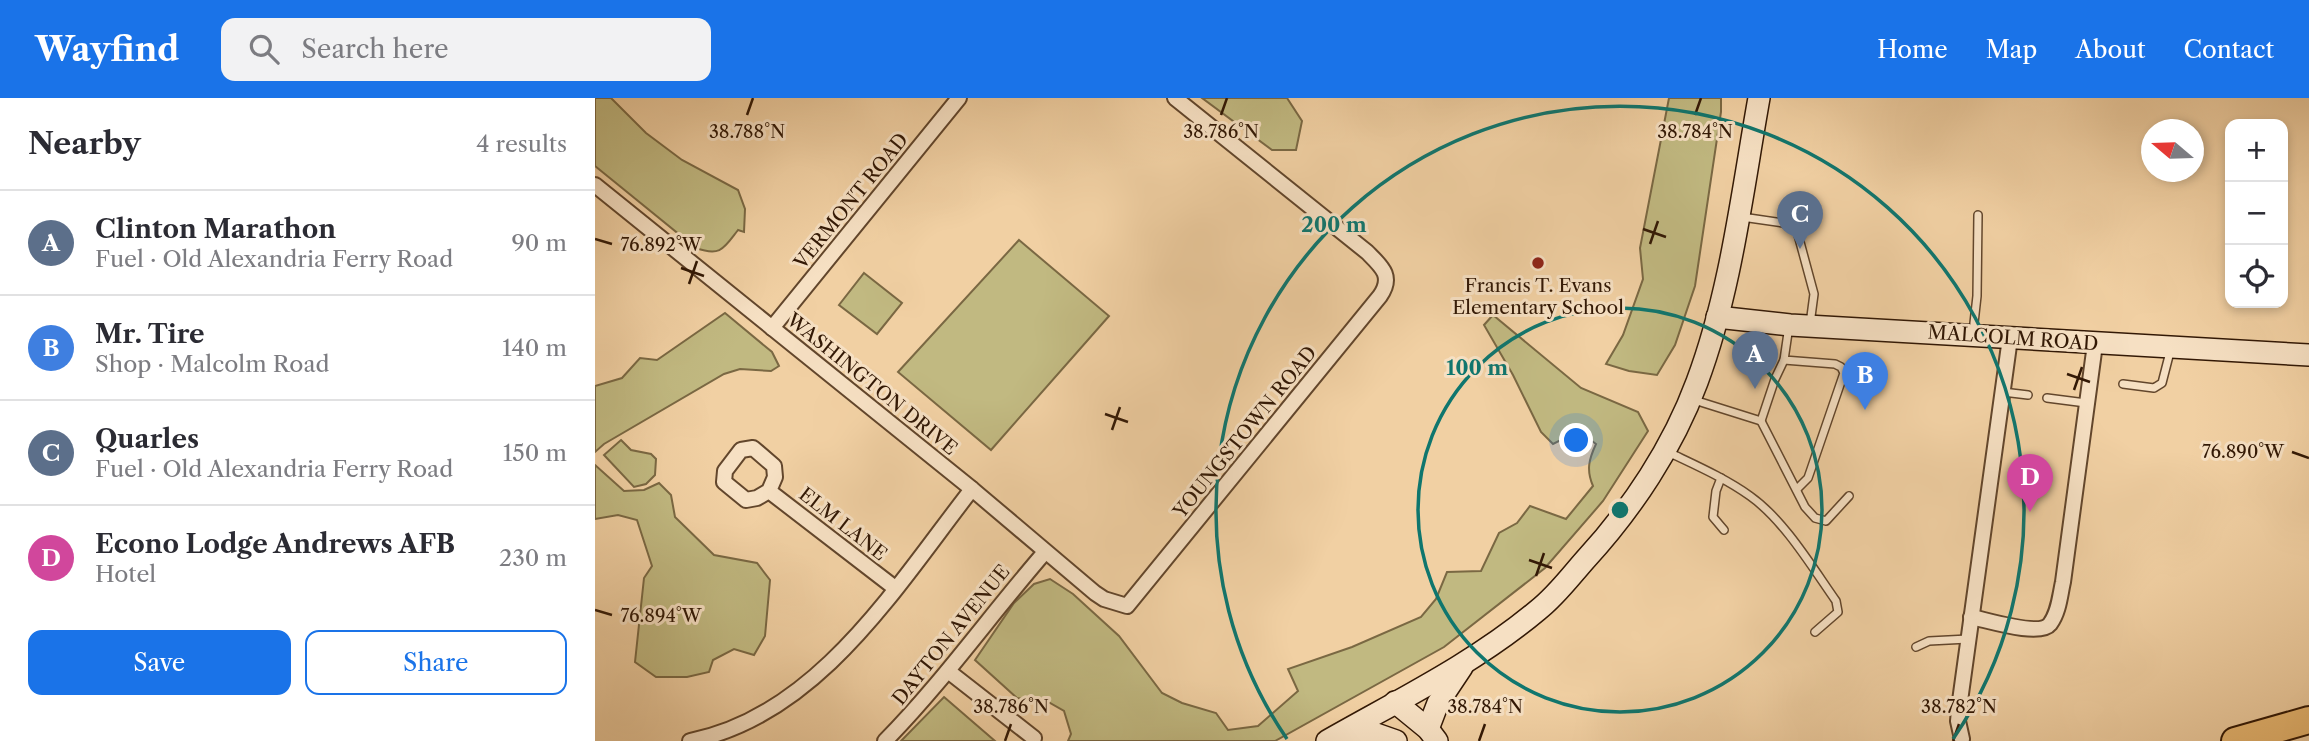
<!DOCTYPE html>
<meta charset="utf-8">
<style>
:root{--surface:#fff;--page:#f2f2f3;--text:#2b2b33;--muted:#7c7c81;--line:#e1e1e2;--accent:#1a73e8}
body{margin:0;font-family:"Libre Caslon Text",serif;background:var(--page);color:var(--text)}
.controls{position:absolute;right:21px;top:21px;display:grid;overflow:hidden;border-radius:14px;box-shadow:0 4px 10px #0003}
.controls button{width:63px;height:63px;display:grid;place-items:center;padding:0;border:0;border-bottom:2px solid var(--line);background:var(--surface);color:var(--text);font:35px sans-serif}
.compass{position:absolute;left:1546px;top:21px;width:63px;height:63px;border-radius:50%;background:var(--surface);box-shadow:0 4px 10px #0003;rotate:289deg}
.you{position:absolute;left:982px;top:343px;width:24px;height:24px;margin:-18px;border:5px solid #fff;border-radius:50%;background:#1a73e8;box-shadow:0 0 0 10px #1a73e833}
.badge{display:grid;place-items:center;width:46px;height:46px;border-radius:50%;background:var(--accent);color:#fff;font-size:23px;font-weight:700}
.pin{position:absolute;translate:-50% -58px;filter:drop-shadow(0 2px 4px #0008)}
.pin::after{content:'';position:absolute;top:37px;width:24px;height:21px;background:inherit;clip-path:polygon(0 0,100% 0,50% 100%)}
.list{margin:0;padding:0;list-style:none}
h2{display:flex;justify-content:space-between;align-items:center;height:91px;margin:0;padding:0 28px;font-size:30px}
h2 small{font-size:23px;font-weight:400;color:var(--muted)}
.list li{display:grid;grid-template-columns:46px 1fr auto;gap:21px;align-items:center;box-sizing:border-box;height:105px;padding:0 28px;border-top:2px solid var(--line)}
.list b{display:block;font-size:26px;white-space:nowrap}
.list p{margin:0;font-size:23px;white-space:nowrap;color:var(--muted)}
.list em{font-size:23px;font-style:normal;color:var(--muted)}
.actions{display:flex;gap:14px;padding:21px 28px}
.actions a{flex:1;padding:16px 0;border:2px solid var(--accent);border-radius:14px;text-align:center;font-size:24px;color:var(--accent)}
.actions .main{background:var(--accent);color:#fff}
.icon{flex:none;width:38px;height:38px;fill:none;stroke:currentColor;stroke-width:2;stroke-linecap:round;stroke-linejoin:round}
.map{position:relative;flex:none;width:1714px;height:643px;overflow:hidden}
header{display:flex;align-items:center;gap:42px;box-sizing:border-box;height:98px;padding:0 35px;background:var(--accent);color:#fff}
header strong{font-size:33px}
nav{display:flex;gap:38px;margin-inline-start:auto;font-size:24px}
.search{width:490px;height:63px;background:var(--page);display:flex;align-items:center;gap:18px;box-sizing:border-box;padding:0 24px;border-radius:14px;color:var(--muted);font-size:26px}
main{display:flex}
aside{flex:1;background:var(--surface)}
.map>svg:first-child{display:block}
.green{fill:#c1b981;stroke:#7a6843;stroke-width:2}
.lines{fill:none;stroke-linecap:round;stroke-linejoin:round}
.lane-casing{stroke:#62462c;stroke-width:10}
.street-casing{stroke:#62462c;stroke-width:18}
.secondary-casing{stroke:#321805;stroke-width:24}
.highway-casing{stroke:#321805;stroke-width:30}
.lane{stroke:#f6e0c3;stroke-width:7}
.street{stroke:#f6e0c3;stroke-width:14}
.secondary{stroke:#f6e0c3;stroke-width:21}
.highway{stroke:#e8b872;stroke-width:26}
.ticks{fill:none;stroke:#321805;stroke-width:2.5}
.ring{fill:none;stroke:#0f766e;stroke-width:3.5}
.poi-dot{fill:#8f2418;stroke:#f6e0c3;stroke-width:2.5}
.labels{text-anchor:middle;dominant-baseline:central;stroke-width:6;stroke-linejoin:round;paint-order:stroke}
.street-label{font-size:19px;fill:#321805;stroke:#f6e0c3}
.poi-label{font-size:19px;fill:#321805;stroke:#f6e0c3}
.ticks-label{font-size:18px;text-anchor:middle;fill:#321805;stroke:#f6e0c3;stroke-width:6;stroke-linejoin:round;paint-order:stroke}
.centre{fill:#0f766e;stroke:#f6e0c3;stroke-width:3.5}
.ring-label{font-size:21px;text-anchor:middle;font-weight:bold;fill:#0f766e;stroke:#f6e0c3;stroke-width:6;stroke-linejoin:round;paint-order:stroke}
</style>
<header>
<strong>Wayfind</strong>
<div class="search"><svg class="icon" aria-label="search" viewBox="0 0 24 24"><circle cx="10" cy="10" r="6"/><path d="M15 15l6 6"/></svg>Search here</div>
<nav><a>Home</a><a>Map</a><a>About</a><a>Contact</a></nav>
</header>
<main>
<aside>
<h2>Nearby<small>4 results</small></h2>
<ul class="list">
<li><span class="badge" style="background:#5c6f8a">A</span><div><b>Clinton Marathon</b><p>Fuel · Old Alexandria Ferry Road</p></div><em>90 m</em></li>
<li><span class="badge" style="background:#3f7fe0">B</span><div><b>Mr. Tire</b><p>Shop · Malcolm Road</p></div><em>140 m</em></li>
<li><span class="badge" style="background:#5c6f8a">C</span><div><b>Quarles</b><p>Fuel · Old Alexandria Ferry Road</p></div><em>150 m</em></li>
<li><span class="badge" style="background:#d1479c">D</span><div><b>Econo Lodge Andrews AFB</b><p>Hotel</p></div><em>230 m</em></li>
</ul>
<div class="actions"><a class="main">Save</a><a>Share</a></div>
</aside>
<div class="map">
<svg width="1714" height="643" viewBox="0 0 1714 643">
<rect width="100%" height="100%" fill="#f1d0a3"/>
<filter id="stains"><feTurbulence type="fractalNoise" baseFrequency=".00286" numOctaves="4"/><feColorMatrix values="0 0 0 0 .2 0 0 0 0 .09 0 0 0 0 .02 0 0 0 .5 -.17"/></filter>
<radialGradient id="worn" r=".72"><stop offset=".6" stop-color="#630" stop-opacity="0"/><stop offset="1" stop-color="#630" stop-opacity=".3"/></radialGradient>
<g class="green">
<path d="M0,0H16L51,35L87,62L143,92L150,111L149,134L143,132C129,150 126,159 101,150L0,68Z"/>
<polygon points="607,0 692,0 707,23 701,52 677,52"/>
<polygon points="1074,0 1126,0 1126,14 1100,188 1080,247 1062,277 1034,273 1011,266 1028,237 1048,181 1045,150"/>
<polygon points="424,142 514,218 396,352 303,274"/>
<polygon points="269,175 307,205 282,236 244,207"/>
<polygon points="130,215 177,254 184,268 176,273 145,271 129,276 9,346 0,354 0,288 27,280 45,260 62,262"/>
<path d="M898,217L986,290L1043,314L1053,333L1008,403L950,470L849,549L680,643H473L476,636L469,613L455,605L422,600L380,562L419,505L439,486L455,481L478,496L524,538L567,595L587,605L621,615L633,632L663,628L703,593L693,571L757,549L826,519L841,501L852,474L886,473L904,435L922,425L935,408L971,421L998,388C991,372 994,361 1001,346L980,330L972,339L958,346L946,334L918,277L889,227Z"/>
<polygon points="26,342 36,352 56,356 61,361 60,377 51,386 39,389 9,357"/>
<polygon points="0,367 29,393 49,392 64,385 76,397 80,419 119,457 162,465 175,482 170,538 159,557 139,551 118,562 114,574 92,579 61,579 40,564 49,480 57,468 42,422 23,417 0,421"/>
<polygon points="349,599 400,643 306,643"/>
</g>
<g class="lines">
<g class="lane-casing">
<g id="lane">
<polyline points="1147,119 1188,125 1202,133 1219,196 1215,226"/>
<polyline points="1194,228 1189,262 1240,266 1246,269 1249,275 1213,380 1202,391"/>
<polyline points="1378,234 1382,198 1383,117"/>
<polyline points="1528,286 1559,290 1567,285 1576,250"/>
<polyline points="1408,294 1433,297"/>
<polyline points="1452,300 1491,305"/>
<polyline points="1096,301 1166,323 1180,281 1189,262"/>
<polyline points="1166,323 1210,409 1220,420 1231,423 1254,398"/>
<path d="M1073,354C1100,367 1130,380 1155,398C1189,422 1217,469 1241,503L1243,514L1220,534"/>
<polyline points="1126,380 1121,393 1118,419 1129,432"/>
<polyline points="1321,549 1334,543 1373,541"/>
</g>
</g>
<g class="street-casing">
<g id="street">
<path d="M0,87L377,391L500,495L509,501L532,508L785,198C799,178 786,168 772,154L580,0"/>
<polyline points="177,230 364,0"/>
<polyline points="174,393 180,379 179,368 158,350 146,352 130,373 129,384 151,402 162,400 174,393 300,490"/>
<path d="M1376,519C1392,522 1445,539 1455,526C1464,514 1465,497 1468,484L1500,246"/>
<polyline points="353,573 439,640"/>
<polyline points="1367,641 1363,623 1365,603 1415,240"/>
<path d="M95,643C223,618 302,487 377,391"/>
<path d="M290,643C348,584 396,516 450,454"/>
</g>
</g>
<g class="secondary-casing">
<g id="secondary">
<polyline points="1122,219 1195,227 1714,257"/>
<polyline points="800,604 833,631 842,643"/>
<polyline points="833,631 843,605 867,569"/>
<polyline points="742,642 781,636 801,643"/>
<path d="M732,643C804,602 880,565 943,512C961,498 975,479 990,462C1037,411 1078,349 1102,284C1136,193 1147,95 1164,0"/>
</g>
</g>
<g class="highway-casing">
<polyline id="highway" points="1640,643 1714,622"/>
</g>
<use href="#lane" class="lane"/>
<use href="#street" class="street"/>
<use href="#secondary" class="secondary"/>
<use href="#highway" class="highway"/>
</g>
<path class="ticks" d="M152,17L158,0M626,17L632,0M1100,17L1106,0M1048,131L1071,139M0,141L17,146M1055,146L1063,123M86,170L109,178M94,186L102,163M1472,276L1495,284M1479,292L1487,269M510,316L533,324M517,332L525,309M1697,354L1714,360M934,462L957,470M941,478L949,455M0,512L17,517M410,643L416,626M884,643L890,626M1358,643L1364,626"/>
<g class="ring">
<circle cx="1025" cy="412" r="202"/>
<path d="M692 641A404 404 0 1 1 1358 641"/>
</g>
<circle class="poi-dot" cx="943" cy="165" r="7"/>
<g class="labels">
<g class="street-label">
<text transform="translate(256 103) rotate(-51)">VERMONT ROAD</text>
<text transform="translate(1418 240) rotate(4)">MALCOLM ROAD</text>
<text transform="translate(277 286) rotate(39)">WASHINGTON DRIVE</text>
<text transform="translate(650 334) rotate(-51)">YOUNGSTOWN ROAD</text>
<text transform="translate(248 426) rotate(38)">ELM LANE</text>
<text transform="translate(356 537) rotate(-51)">DAYTON AVENUE</text>
</g>
<g class="poi-label">
<text x="943" y="187">Francis T. Evans<tspan x="943" dy="22">Elementary School</tspan></text>
</g>
</g>
<g class="ticks-label">
<text x="152" y="40">38.788°N</text>
<text x="626" y="40">38.786°N</text>
<text x="1100" y="40">38.784°N</text>
<text x="66" y="153">76.892°W</text>
<text x="1648" y="360">76.890°W</text>
<text x="66" y="524">76.894°W</text>
<text x="416" y="615">38.786°N</text>
<text x="890" y="615">38.784°N</text>
<text x="1364" y="615">38.782°N</text>
</g>
<circle cx="1025" cy="412" r="10" class="centre"/>
<g class="ring-label">
<text x="739" y="134">200 m</text>
<text x="882" y="277">100 m</text>
</g>
<rect width="100%" height="100%" filter="url(#stains)"/>
<rect width="100%" height="100%" fill="url(#worn)"/>
</svg>
<div class="controls">
<button>+</button>
<button>−</button>
<button><svg class="icon" aria-label="locate" viewBox="0 0 24 24"><circle cx="12" cy="12" r="6"/><path d="M12 2v4M12 18v4M2 12h4M18 12h4"/></svg></button>
</div>
<svg class="compass" viewBox="-18 -18 36 36"><path d="M0-13l5 13h-10z" fill="#e53935"/><path d="M0 13l5-13h-10z" fill="#7c7c81"/></svg>
<div class="you"></div>
<div class="pin badge" style="left:1160px;top:291px;background:#5c6f8a">A</div>
<div class="pin badge" style="left:1270px;top:312px;background:#3f7fe0">B</div>
<div class="pin badge" style="left:1205px;top:151px;background:#5c6f8a">C</div>
<div class="pin badge" style="left:1435px;top:414px;background:#d1479c">D</div>
</div>
</main>
